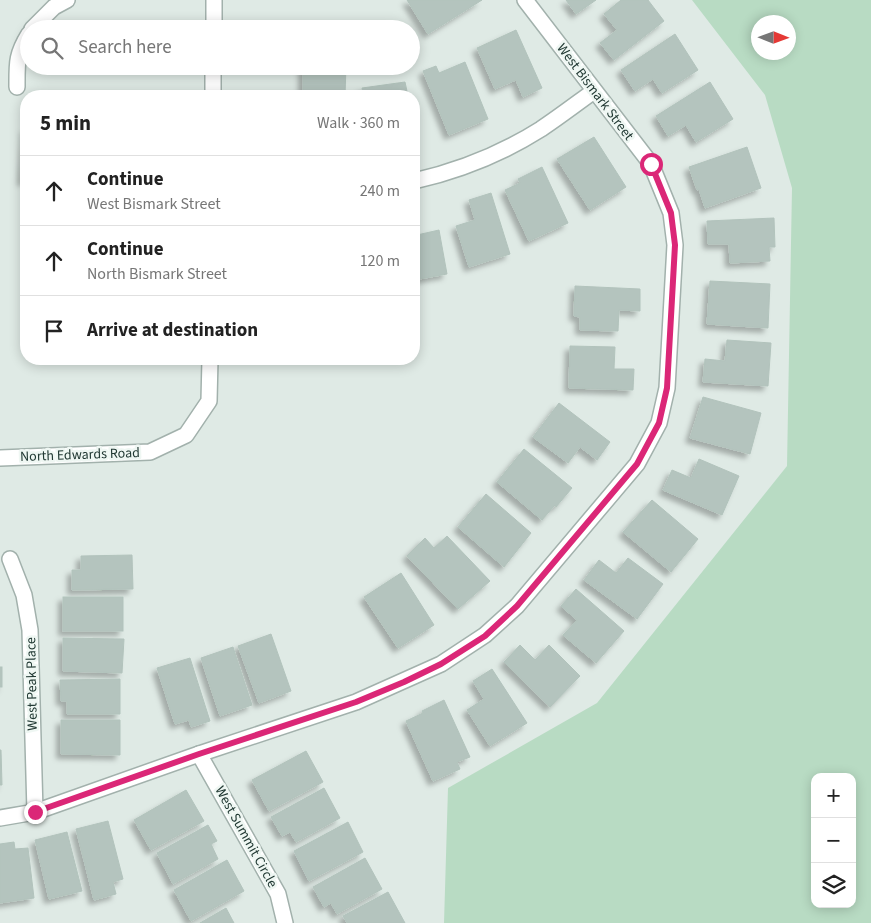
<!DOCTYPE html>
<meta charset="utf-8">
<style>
:root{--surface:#fff;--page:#f6f6f6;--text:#222;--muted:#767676;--line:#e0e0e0}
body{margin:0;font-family:"Source Sans 3",sans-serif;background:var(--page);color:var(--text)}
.controls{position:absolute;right:15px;bottom:15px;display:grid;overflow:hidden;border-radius:10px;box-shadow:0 2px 12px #0003}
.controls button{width:45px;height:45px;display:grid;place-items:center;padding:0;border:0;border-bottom:1px solid var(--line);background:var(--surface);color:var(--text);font:25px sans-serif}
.compass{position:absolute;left:751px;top:15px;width:45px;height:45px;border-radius:50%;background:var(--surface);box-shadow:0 2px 12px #0003;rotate:91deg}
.stop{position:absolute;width:15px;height:15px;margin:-11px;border:4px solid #db2777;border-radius:50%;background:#fff}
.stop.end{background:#db2777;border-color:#fff;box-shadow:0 1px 5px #0008}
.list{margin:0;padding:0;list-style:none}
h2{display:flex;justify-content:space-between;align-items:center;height:65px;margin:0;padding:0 20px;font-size:21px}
h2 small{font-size:16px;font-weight:400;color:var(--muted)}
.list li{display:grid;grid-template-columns:32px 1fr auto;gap:15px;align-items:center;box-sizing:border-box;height:70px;padding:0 20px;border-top:1px solid var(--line)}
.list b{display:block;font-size:19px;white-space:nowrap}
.list p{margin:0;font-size:16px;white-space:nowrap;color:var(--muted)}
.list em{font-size:16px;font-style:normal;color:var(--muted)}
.icon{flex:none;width:28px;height:28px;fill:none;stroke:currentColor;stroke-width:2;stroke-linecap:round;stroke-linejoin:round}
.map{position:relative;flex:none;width:871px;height:923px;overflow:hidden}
.search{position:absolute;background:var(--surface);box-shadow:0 2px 12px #0003;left:20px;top:20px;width:400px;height:55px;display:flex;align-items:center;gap:12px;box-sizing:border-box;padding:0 18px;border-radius:28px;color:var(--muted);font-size:19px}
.panel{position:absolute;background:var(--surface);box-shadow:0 2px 12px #0003;left:20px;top:90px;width:400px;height:275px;border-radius:20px}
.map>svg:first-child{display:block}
.green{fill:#b8dbc3;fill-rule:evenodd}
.building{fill:#b4c4be;stroke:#b2c3bc;filter:url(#shadow)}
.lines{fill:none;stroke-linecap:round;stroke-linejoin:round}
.minor-casing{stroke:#a2b1ac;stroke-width:18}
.minor{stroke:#fff;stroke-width:15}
.route{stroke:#db2777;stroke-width:6}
.labels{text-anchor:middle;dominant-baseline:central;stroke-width:5;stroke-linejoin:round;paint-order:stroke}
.street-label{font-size:14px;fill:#213933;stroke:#eff7f3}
</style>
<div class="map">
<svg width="871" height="923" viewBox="0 0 871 923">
<defs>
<filter id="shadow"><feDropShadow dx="-4.5" dy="4.5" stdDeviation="2.5" flood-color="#0004"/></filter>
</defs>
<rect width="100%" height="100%" fill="#dfeae5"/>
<path class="green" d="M692,0H871V923H444L448,788L597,703L787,466L792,188L765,95ZM758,22H788V52H758ZM815,777H852V904H815Z"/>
<g class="building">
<polygon points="407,0 482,0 428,34"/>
<polygon points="566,0 596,0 576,14"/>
<polygon points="621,0 648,0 664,21 614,60 600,43 617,30 604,14"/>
<polygon points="516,30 542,88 523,97 516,80 495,89 477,48"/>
<polygon points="675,34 698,70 662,93 653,79 635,91 621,70"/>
<polygon points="465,62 488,119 449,135 423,71 436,66 439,73"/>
<polygon points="303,66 346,66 345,96 303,96"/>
<polygon points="405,82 408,96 363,96 362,88"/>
<polygon points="710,82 733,119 696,142 686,125 668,136 656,116"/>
<polygon points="25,128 26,128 26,181 22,181"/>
<polygon points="594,137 626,187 590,210 557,159"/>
<polygon points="747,147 761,188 705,208 699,189 697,190 689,167"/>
<polygon points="542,167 568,223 529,241 505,190 520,183 518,179"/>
<polygon points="491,193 510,254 469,267 456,226 475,220 469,200"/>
<polygon points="414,216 417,235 439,230 447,274 414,280"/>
<polygon points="774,218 775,247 769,247 770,261 730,263 729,244 708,244 707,221"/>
<polygon points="710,281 770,284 768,328 707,324"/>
<polygon points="575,286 640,289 640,311 619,310 618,331 580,330 580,317 574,316"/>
<polygon points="727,340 771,343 768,386 703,382 705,359 725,361"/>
<polygon points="570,346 615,347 614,369 634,369 633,390 569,388"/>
<polygon points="703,397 761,413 750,454 690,438"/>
<polygon points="559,403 610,442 597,460 580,447 568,463 533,437"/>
<polygon points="524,449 572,488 556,507 555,505 542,520 497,482"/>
<polygon points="699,459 739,476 722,515 663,490 672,470 691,478"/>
<polygon points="486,494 531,533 504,567 458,527"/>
<polygon points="652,500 698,539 671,572 623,532"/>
<polygon points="447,536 490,581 458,609 407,556 425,538 434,548"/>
<polygon points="132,555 133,589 72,590 72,570 81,570 81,556"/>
<polygon points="628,558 663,584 637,619 584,580 599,560 616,573"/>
<polygon points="401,573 434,625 398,648 364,597"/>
<polygon points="576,589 624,631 596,663 563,635 577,620 561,606"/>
<rect x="63" y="597" width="60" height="34"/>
<polygon points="271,634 291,691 259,703 238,646"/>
<polygon points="63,638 124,639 122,673 63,671"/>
<polygon points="520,645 535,660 549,645 580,676 550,707 504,662"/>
<polygon points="233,647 252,705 220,716 201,658"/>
<polygon points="190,658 210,721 191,727 189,720 175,724 157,668"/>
<rect x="0" y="667" width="2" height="20"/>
<polygon points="492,669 527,723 490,746 467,710 484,699 473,681"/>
<polygon points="120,679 120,714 67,714 67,701 61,701 60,680"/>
<polygon points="444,700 470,757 457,762 460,769 433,781 406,721 423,713 422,711"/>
<polygon points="61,720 120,720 120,755 61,754"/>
<polygon points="0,750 1,750 2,785 0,785"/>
<polygon points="306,751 323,782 269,811 252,780"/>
<polygon points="324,788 340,818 296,842 290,832 282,836 271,817"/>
<polygon points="186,790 204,821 151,850 134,820"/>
<polygon points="108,821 123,879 113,882 116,894 94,900 76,829"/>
<polygon points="348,822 363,852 309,881 294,851"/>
<polygon points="208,825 217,841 211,844 218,859 173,884 157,853"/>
<polygon points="67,832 82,891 49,899 35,840"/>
<polygon points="14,842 15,849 28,848 34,898 0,903 0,844"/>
<polygon points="365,858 382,889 337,914 331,903 324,907 313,887"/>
<polygon points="227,860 244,891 191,921 174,890"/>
<polygon points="388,892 405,923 347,923 343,916"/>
<polygon points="226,908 234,923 200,923"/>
</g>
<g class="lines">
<g class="minor-casing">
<g id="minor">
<polyline points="32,29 54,7 67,0"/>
<polyline points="214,29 214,0"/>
<path d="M17,87C17,63 16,55 29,34"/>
<polyline points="213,96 213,66"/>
<path d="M414,181C458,171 503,153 541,129C559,117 576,104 594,91"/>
<polyline points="0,458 150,452 186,435 209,401 210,359"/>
<polyline points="10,559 24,595 30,630 35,812"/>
<polyline points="199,754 278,894 285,923"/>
<polyline points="0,818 35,812 199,754 356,702 441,664 485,635 517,606 637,464 659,423 667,388 675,245 671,213 651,164 525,0"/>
</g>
</g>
<use href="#minor" class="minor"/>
</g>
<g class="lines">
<polyline class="route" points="35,812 199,754 356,702 404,682 441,664 485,636 517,606 637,464 659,423 667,388 675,245 671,213 651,164"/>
</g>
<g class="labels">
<g class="street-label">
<text transform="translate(595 92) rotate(53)">West Bismark Street</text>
<text transform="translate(80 455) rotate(-2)">North Edwards Road</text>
<text transform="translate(32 684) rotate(-91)">West Peak Place</text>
<text transform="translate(246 837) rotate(61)">West Summit Circle</text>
</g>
</g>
</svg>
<div class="controls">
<button>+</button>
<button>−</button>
<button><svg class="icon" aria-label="layers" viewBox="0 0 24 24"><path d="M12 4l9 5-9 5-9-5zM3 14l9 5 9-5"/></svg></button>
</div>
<svg class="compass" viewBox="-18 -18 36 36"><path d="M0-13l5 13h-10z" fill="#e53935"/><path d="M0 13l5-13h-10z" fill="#767676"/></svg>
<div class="stop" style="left:651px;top:164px"></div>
<div class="stop end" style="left:35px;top:812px"></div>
<div class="search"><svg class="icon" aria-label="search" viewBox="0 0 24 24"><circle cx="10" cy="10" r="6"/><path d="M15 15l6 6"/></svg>Search here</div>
<section class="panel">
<h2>5 min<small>Walk · 360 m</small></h2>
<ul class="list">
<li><svg class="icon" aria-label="ahead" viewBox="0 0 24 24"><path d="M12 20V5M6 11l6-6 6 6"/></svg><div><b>Continue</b><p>West Bismark Street</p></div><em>240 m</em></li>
<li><svg class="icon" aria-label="ahead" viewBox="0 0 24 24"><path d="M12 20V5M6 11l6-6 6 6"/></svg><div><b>Continue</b><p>North Bismark Street</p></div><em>120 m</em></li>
<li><svg class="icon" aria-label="arrive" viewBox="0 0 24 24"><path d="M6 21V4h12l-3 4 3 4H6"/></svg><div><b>Arrive at destination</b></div></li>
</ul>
</section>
</div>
